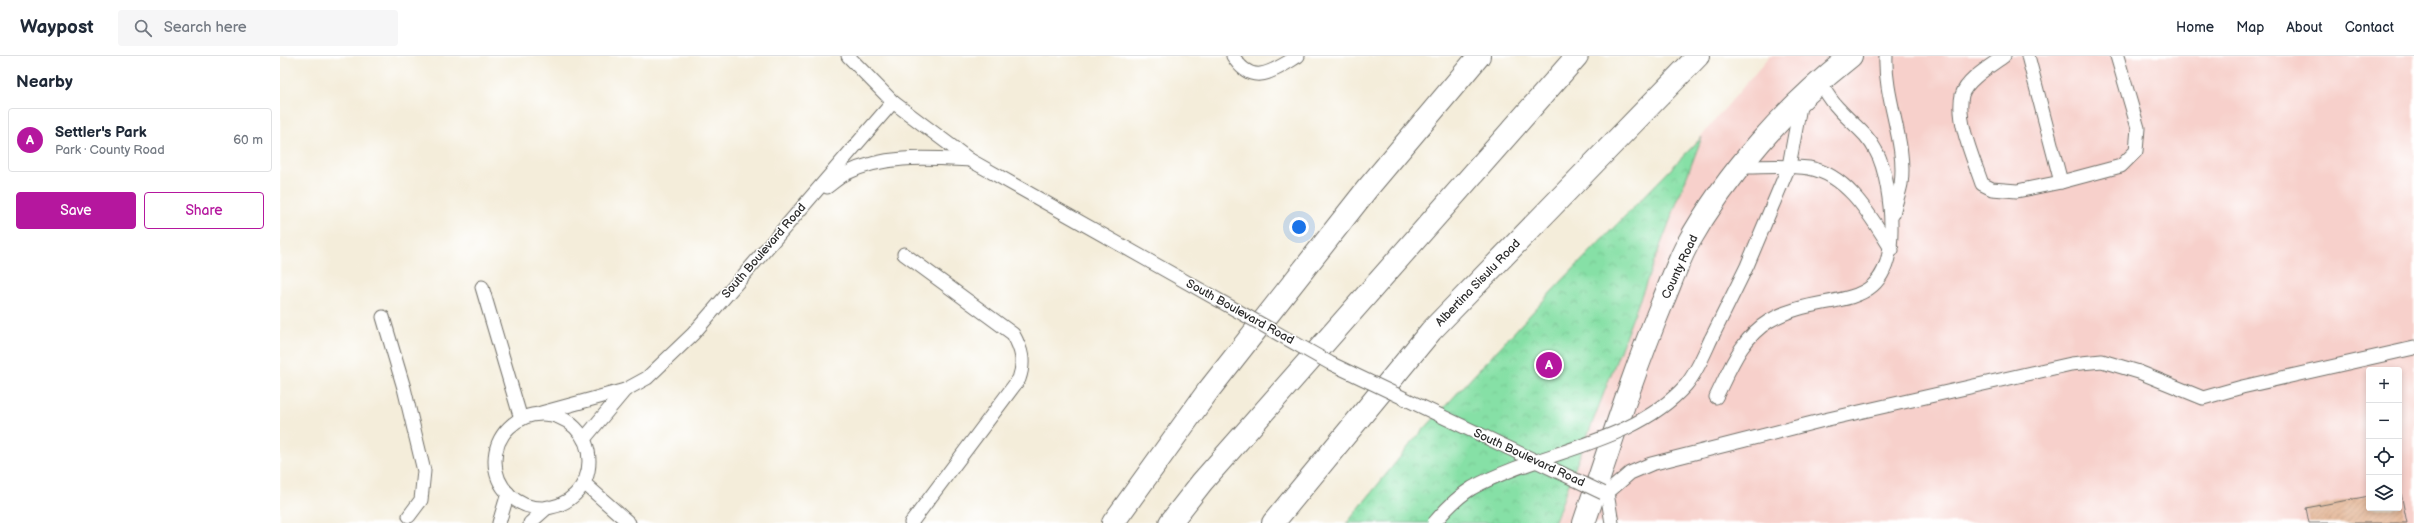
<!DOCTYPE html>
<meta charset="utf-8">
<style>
:root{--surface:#fff;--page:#f6f6f7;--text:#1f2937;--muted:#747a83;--line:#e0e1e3;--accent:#b5179e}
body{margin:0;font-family:"Balsamiq Sans",sans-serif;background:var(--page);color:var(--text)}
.controls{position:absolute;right:12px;bottom:12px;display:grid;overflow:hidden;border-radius:4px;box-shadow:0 2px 6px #0003}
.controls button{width:36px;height:36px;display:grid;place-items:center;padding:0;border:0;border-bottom:1px solid var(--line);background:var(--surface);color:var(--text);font:20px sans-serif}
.you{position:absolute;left:1019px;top:171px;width:14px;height:14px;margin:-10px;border:3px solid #fff;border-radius:50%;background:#1a73e8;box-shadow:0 0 0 6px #1a73e833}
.badge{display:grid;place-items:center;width:26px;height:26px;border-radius:50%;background:var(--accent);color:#fff;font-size:13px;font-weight:700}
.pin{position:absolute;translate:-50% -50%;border:2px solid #fff;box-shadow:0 1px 4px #0006}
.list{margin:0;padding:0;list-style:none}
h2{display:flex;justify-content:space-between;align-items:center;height:52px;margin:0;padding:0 16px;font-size:17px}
h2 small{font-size:13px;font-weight:400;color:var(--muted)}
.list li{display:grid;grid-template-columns:26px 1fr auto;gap:12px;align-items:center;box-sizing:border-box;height:64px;margin:0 8px 8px;padding:0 8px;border:1px solid var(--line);border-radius:4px}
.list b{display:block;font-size:15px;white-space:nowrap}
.list p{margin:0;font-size:13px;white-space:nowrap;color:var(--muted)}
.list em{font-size:13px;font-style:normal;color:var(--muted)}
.actions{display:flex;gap:8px;padding:12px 16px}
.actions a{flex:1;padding:9px 0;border:1px solid var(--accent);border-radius:4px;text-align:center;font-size:14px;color:var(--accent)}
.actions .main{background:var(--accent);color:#fff}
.icon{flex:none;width:22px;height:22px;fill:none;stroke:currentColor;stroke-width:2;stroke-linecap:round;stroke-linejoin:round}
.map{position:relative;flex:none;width:2134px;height:467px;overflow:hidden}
header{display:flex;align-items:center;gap:24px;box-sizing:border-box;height:56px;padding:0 20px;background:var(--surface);border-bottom:1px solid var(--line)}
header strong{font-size:19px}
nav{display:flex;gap:22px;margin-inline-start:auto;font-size:14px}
.search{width:280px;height:36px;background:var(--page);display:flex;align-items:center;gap:10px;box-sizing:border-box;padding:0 14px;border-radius:4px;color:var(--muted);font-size:15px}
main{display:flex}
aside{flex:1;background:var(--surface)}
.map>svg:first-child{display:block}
.built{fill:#f7d0cb;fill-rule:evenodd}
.park{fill:url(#park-crowns);stroke:#588668}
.building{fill:url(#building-hatch)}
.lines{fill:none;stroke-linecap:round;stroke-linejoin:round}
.service-casing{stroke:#716f68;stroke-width:15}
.tertiary-casing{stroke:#716f68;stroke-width:24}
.motorway-casing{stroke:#716f68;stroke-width:24}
.service{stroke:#fff;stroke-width:13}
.tertiary{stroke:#fff;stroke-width:22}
.motorway{stroke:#fff;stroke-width:22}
.service-bridge-casing{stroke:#716f68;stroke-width:15;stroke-linecap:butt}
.service-bridge{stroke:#fff;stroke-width:13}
.labels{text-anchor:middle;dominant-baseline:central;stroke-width:3;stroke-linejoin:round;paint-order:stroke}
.street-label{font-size:12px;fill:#2b2b2b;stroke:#fff}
</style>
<header>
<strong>Waypost</strong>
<div class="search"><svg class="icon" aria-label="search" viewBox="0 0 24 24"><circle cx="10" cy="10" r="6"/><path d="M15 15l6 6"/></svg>Search here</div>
<nav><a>Home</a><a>Map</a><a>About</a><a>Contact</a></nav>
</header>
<main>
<aside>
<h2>Nearby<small></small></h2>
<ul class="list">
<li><span class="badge">A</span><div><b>Settler's Park</b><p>Park · County Road</p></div><em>60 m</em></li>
</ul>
<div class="actions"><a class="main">Save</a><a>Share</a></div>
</aside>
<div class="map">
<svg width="2134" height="467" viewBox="0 0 2134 467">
<defs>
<pattern id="park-crowns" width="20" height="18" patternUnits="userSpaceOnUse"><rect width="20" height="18" fill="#86e0a6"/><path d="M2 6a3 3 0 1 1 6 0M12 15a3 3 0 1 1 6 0" fill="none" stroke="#74c08f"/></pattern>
<pattern id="building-hatch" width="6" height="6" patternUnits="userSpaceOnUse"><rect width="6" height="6" fill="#e4b899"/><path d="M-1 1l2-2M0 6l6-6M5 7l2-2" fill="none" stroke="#c49e84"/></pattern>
</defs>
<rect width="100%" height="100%" fill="#fff"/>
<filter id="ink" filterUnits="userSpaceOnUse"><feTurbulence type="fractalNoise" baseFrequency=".025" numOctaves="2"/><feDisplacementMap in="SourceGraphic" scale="8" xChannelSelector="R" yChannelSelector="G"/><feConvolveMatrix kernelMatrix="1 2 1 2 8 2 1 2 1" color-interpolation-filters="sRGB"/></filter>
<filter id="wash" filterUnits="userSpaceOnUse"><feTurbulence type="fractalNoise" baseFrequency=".012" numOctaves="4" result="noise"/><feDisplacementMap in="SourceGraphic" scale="16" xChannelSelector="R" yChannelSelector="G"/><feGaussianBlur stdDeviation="0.9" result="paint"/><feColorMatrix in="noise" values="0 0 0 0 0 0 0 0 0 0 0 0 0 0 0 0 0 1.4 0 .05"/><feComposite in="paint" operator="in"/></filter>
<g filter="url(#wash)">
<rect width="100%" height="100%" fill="#f4edda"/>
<path class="built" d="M1490,0H2134V467H1088ZM2089,314H2119V452H2089Z"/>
<polygon class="park" points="1422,81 1274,467 1067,467 1133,385 1274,233"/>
<g id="blocks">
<polygon class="building" points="2120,433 2127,467 2029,467 2026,452 2089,440 2089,452 2119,452"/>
</g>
</g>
<g filter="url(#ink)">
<use href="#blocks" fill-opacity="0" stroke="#716f68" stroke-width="1"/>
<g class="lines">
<g class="service-casing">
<g id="service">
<polyline points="568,0 613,46 690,104 871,206"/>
<path d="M953,0C972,32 993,15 1018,0"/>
<path d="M1606,0C1604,43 1627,87 1621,128C1619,138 1615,148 1613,158"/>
<path d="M1724,0C1712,9 1686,24 1682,39C1676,65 1694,104 1702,128L1712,133L1737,135L1781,126L1841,110L1856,95L1858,72L1837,0"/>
<polyline points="1748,0 1781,126"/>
<path d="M1461,111C1483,111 1507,109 1529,112C1569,119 1592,163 1612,194"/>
<path d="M547,131C553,127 560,120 567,117C604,98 650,102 690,104"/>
<path d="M624,198L733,278C742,294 745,306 739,323L631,467"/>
<polyline points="202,231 241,363"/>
<polyline points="103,261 124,332 144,415 141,444 129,460"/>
<polyline points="1431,283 1467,210 1509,110 1521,45"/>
<path d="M1436,341C1450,313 1461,282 1489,265C1545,231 1613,266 1611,169C1611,149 1606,112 1596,95C1587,77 1571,67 1558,52C1550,44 1545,34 1539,25"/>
<polyline points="261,357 345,334 367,322 413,278 613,46"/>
<circle cx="262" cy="405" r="47"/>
<polyline points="304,383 345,334"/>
<polyline points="304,427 349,467"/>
<polyline points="1323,437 1327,437 1350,417 1371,408 1544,364 1791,308 1822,305 1859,316 1923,342 1962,331 2134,292"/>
<polyline points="1327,437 1332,467"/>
<polyline points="219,467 228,437"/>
<polyline points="250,467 268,451"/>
</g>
</g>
<g class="tertiary-casing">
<path id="tertiary" d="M1304,467C1329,393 1353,317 1383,245C1391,226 1398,206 1407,189C1447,117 1507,50 1571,0"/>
</g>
<g class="motorway-casing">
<g id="motorway">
<polyline points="833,467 928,335 1087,133 1199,0"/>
<polyline points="890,467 922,426 1297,0"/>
<polyline points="993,467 1151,275 1418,0"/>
</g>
</g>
<use href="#service" class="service"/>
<use href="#tertiary" class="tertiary"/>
<use href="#motorway" class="motorway"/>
<g class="service-bridge-casing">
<g id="service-bridge">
<polyline points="871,206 1050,307 1323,437"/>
<path d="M1154,467C1165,454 1177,441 1192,432C1258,395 1353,389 1406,329C1417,316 1424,298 1431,283"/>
</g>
</g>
<use href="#service-bridge" class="service-bridge"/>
</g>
</g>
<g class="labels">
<g class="street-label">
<text transform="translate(484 195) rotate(-49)">South Boulevard Road</text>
<text transform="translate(1400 211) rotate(-65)">County Road</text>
<text transform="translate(1198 227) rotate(-46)">Albertina Sisulu Road</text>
<text transform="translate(960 256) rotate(29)">South Boulevard Road</text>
<text transform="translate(1249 402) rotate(25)">South Boulevard Road</text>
</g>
</g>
</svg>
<div class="controls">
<button>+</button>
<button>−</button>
<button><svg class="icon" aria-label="locate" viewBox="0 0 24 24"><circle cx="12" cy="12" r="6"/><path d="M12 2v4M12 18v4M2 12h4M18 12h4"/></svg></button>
<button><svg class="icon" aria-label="layers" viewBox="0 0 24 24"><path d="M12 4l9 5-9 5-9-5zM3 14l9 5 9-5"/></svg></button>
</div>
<div class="you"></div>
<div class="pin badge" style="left:1269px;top:309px">A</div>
</div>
</main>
